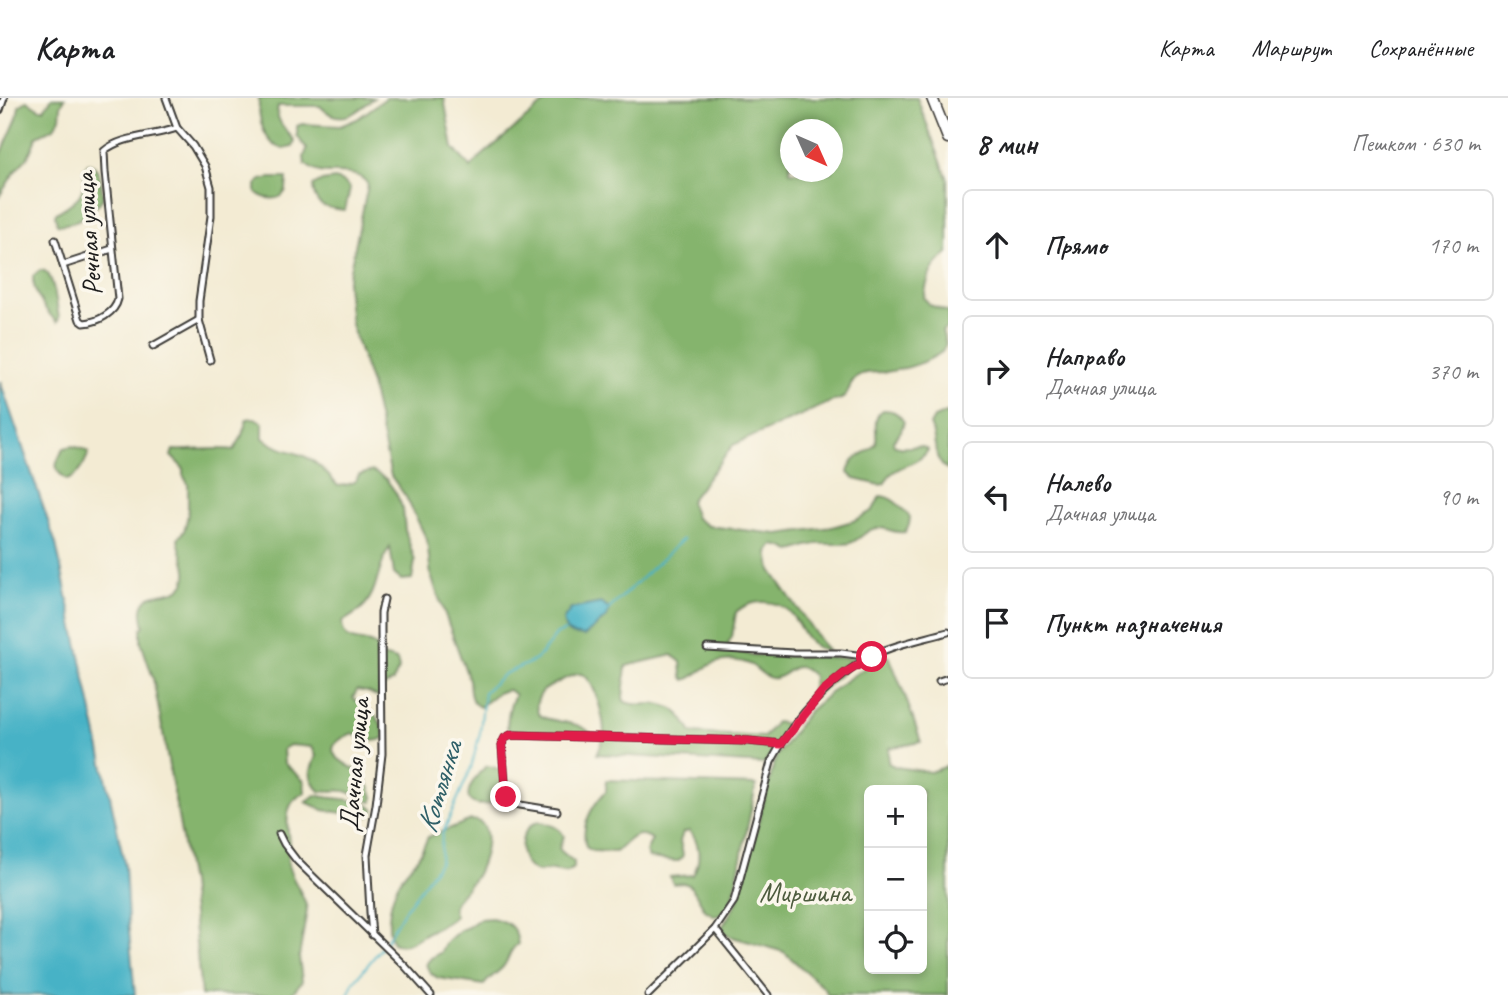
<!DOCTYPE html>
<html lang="ru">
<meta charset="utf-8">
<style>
:root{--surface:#fff;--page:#f2f2f2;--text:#202124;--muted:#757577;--line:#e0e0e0}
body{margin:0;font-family:Caveat,sans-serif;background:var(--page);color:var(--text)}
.controls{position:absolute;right:21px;bottom:21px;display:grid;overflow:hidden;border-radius:10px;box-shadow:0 4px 10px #0003}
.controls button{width:63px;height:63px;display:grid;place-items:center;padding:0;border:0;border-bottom:2px solid var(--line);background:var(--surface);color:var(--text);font:35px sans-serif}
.compass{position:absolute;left:780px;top:21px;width:63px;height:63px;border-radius:50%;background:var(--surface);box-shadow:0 4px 10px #0003;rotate:135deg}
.stop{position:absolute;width:21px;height:21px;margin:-16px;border:5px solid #e11d48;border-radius:50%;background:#fff}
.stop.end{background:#e11d48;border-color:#fff;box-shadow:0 2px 7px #0008}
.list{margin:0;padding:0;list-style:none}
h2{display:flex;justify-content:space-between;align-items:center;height:91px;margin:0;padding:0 28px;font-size:30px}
h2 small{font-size:23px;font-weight:400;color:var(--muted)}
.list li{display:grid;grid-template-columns:46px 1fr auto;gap:21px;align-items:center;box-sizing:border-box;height:112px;margin:0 14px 14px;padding:0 14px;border:2px solid var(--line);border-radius:10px}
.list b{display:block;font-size:26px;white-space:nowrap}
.list p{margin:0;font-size:23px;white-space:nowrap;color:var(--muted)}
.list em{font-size:23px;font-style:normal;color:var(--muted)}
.icon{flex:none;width:38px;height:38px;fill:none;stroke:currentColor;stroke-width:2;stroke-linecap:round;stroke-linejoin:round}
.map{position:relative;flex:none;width:948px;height:897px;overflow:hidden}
header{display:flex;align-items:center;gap:42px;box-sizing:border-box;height:98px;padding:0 35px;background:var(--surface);border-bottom:2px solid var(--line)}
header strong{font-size:33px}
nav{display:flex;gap:38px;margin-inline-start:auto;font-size:24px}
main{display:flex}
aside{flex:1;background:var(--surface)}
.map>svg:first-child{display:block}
.forest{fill:#85b46d;stroke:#506844;stroke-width:2;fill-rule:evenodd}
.water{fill:#47b2c6;stroke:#326771;stroke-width:2}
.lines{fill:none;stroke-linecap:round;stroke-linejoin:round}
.stream{stroke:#47b2c6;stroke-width:2}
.street-casing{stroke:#3c3b37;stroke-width:9}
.highway-casing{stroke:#3c3b37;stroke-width:13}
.street{stroke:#fff;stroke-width:5}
.highway{stroke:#fff;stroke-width:10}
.route{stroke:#e11d48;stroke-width:9}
.labels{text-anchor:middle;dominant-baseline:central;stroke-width:7;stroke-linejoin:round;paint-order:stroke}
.street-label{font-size:28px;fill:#1c1c1c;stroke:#fbf7ec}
.park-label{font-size:28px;fill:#4d5c3e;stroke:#fbf7ec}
.water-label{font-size:30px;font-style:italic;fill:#2f6068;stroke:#fbf7ec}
</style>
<header>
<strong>Карта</strong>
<nav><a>Карта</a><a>Маршрут</a><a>Сохранённые</a></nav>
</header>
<main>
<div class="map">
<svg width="948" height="897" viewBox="0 0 948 897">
<rect width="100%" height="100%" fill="#fbf7ec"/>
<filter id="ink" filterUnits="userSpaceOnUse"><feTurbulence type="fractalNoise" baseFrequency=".0143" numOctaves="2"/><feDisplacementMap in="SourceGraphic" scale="14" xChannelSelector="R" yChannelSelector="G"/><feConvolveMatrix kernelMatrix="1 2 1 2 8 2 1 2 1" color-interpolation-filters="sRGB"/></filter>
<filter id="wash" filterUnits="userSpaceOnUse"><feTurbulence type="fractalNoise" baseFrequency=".00686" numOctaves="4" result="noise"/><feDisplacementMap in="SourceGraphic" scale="28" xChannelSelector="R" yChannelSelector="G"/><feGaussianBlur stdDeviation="1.57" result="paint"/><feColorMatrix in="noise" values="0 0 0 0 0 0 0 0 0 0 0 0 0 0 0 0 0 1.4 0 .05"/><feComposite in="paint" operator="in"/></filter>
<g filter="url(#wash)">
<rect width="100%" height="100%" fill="#f3ebd3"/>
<g class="forest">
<polygon points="52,0 65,0 61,8 60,20 54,30 37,38 28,59 16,72 0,97 0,59 17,20 19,8 27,3 40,11 44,11"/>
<path d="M259,0H374C356,15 340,29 320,8H278C274,22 287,33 295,43L293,49L283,51C279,49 275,48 272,45C261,34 258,15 259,0Z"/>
<path d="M386,0H444L453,50L471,70L477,62L550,0H917L948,82V155C930,170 928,177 924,200L930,207L948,214V229L942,233L946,246L942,254C926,265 906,271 886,274C877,275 866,273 858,278C845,285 854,301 833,303L733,347L690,403L696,420L708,428L778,436L832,429L856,422L873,412L880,398C892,398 902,410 910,419L909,427L905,434C895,436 888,430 879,430C866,430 861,442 850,445C838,448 824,444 812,447C804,448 799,452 791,453L783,449L773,447L768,454L771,472L828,554C821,550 815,550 809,543C802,535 798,524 791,516C777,500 751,501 736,514L732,539L728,545L731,552L751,557L852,560L854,562L850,568L814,599L811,597L813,578C793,558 791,577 775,580C766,582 758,571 751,567C743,563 732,562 724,563C705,565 700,577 685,582L682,578L681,564L672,557L626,568L623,600L625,604C635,608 643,606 653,606C674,606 683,619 692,635L764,639L776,624L788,626V632L764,666L597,656C600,649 604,641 604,635C604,621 595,580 581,576C575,574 546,590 542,594C537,600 535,609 538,615C544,626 580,620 592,637L511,634L507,629C508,616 509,608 515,597L509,592C497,592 489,602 480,609C469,605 470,593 469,582L431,478L427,442L406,399L391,378L371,287L351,226L347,186L368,87C360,71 335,77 320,74C314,73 310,70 305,66L304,59L307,51L297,38V28L302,26L340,28L357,21ZM790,32H832V74H790Z"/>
<path d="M89,65C102,71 101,87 103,100C94,114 73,129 57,126L55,116C76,102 86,100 84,71Z"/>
<path d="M270,80H287C287,82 286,90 286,92C281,105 263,101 256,94V87L261,82Z"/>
<path d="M335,81L345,85L350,91L345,112C326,110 314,110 313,88L322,83Z"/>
<path d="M40,172C42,172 45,173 46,174C54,179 57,210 59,220L57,224C46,214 32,193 33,178Z"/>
<path d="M883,312C894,312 898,315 904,324L901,333L893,343L894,347C905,354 917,343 928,352C918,369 892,366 885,385L880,387L855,381L848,375C851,356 867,358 876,345C878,334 871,320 883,312Z"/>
<path d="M946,315H948V372C931,362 938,343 930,327L934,320Z"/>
<path d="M255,320L263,325V340C278,352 287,351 304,358C318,364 328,377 338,388L346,387L355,384L359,377L372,373L386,381L396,395L403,411L405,432L415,463L412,481L401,482L394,476L390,449C377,468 379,495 361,511C356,516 348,520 342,524C343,555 372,531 382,558L397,562L399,571L393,583L383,589L381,600L368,594L357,592L353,600C368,611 384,619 384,640L379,642L364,644L353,635C313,651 342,665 364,676L373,699V704C364,703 359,698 351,695C342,691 331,693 321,694C307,680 309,675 316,658L312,649L290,647L283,651L284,665L304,683L305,695C281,704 288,728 289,748C289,754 287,760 288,765C290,782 305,795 307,812L299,859L302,883L291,897H201L190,785L161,624L153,580L141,544V531L144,528C143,523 141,516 142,511C145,486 184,505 186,478C188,466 179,453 178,440L184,433L188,417V386L183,377V370L171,358L173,352C194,353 213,349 234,352L241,340L247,321Z"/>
<path d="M72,348L80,350L89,354C85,365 78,379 67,382C51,371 56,364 64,350Z"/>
<path d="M884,557L890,560L908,606L921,644L889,650L888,665L896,669L930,674L948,668V897H828L825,891L784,854L729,838L721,831L737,804L776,659L808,614L841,586ZM869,692H922V871H869Z"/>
<path d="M488,668C524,674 506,711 476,706C457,702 478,672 488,668Z"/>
<path d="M606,682L756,687L734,795C731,806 727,816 715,818L705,812L694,793L689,787L684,785L673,786L670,779L693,777C701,763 701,745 689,733L683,735L680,743L683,757L679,763H675L649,760L646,754L652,741C635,730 628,744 616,754L592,753L586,749C580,728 592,708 606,693Z"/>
<path d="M315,697C334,702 358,699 374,711V714L368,719L323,712L306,704Z"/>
<path d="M471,722C496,722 485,759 478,774C473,785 461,794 454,806L453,812L455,818C447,826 440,828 430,833C417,839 408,851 393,845C384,828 391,796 401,781C405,773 413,767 418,759C422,753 425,746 428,739Z"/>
<path d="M538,724C548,726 559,728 564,738L559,750L561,753L574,764V769L568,774C562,775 557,772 551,772C546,772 540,775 535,773C515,765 518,729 538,724Z"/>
<path d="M492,820C508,824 516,828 518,846C508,852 510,862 502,870C496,876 489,880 484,887L438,880C431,876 428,873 426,866L431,860L441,854L445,845L460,832L468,829L479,821Z"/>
</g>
<g class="water">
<polygon points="0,283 56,446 125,768 128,822 135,897 0,897"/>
<path d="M601,505L609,511L607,519L584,538C569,536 566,537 563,522L571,511Z"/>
</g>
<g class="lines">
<g class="stream">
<polyline points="608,512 683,441"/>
<polyline points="348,897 353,885 383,848 404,813 440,764 442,737 471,670 480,635 484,594 504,576 536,562 557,536 565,533"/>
</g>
</g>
</g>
<g filter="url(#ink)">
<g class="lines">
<g class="street-casing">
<g id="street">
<polyline points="166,0 177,30 193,48 205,68 211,89 211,118 199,203 199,222 210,262"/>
<polyline points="0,12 4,0"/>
<path d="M55,142L80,222L84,225C98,224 115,215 118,201L105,74L104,53C121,38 155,38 177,30"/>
<polyline points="63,167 112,151"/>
<polyline points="153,248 199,222"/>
<polyline points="707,550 794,555 841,555 872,559"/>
<polyline points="939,583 948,580"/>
<polyline points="557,713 514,706 506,699 502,646 505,640 511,637 748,643 781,646"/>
<polyline points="279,736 284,746 297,763 405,868 431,897"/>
<polyline points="715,831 768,897"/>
<polyline points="372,837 370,814 367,757 376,707 382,656 381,533 381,515 384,501"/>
<path d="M648,897L715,831L734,803L771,664C794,619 838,572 885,552C905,544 927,540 948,534"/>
</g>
</g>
<g class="highway-casing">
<polyline id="highway" points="932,0 948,40"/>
</g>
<use href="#street" class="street"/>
<use href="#highway" class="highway"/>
</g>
</g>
<g class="lines" filter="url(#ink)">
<polyline class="route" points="506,699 502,646 505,640 511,637 748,643 781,646 823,593 845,575 872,559"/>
</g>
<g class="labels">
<g class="street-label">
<text transform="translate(88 136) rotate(-94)">Речная улица</text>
<text transform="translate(354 667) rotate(-85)">Дачная улица</text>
</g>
<g class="park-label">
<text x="805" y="794">Миршина</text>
</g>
<g class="water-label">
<text transform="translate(439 689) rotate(-73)">Котлянка</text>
</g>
</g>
</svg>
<div class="controls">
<button>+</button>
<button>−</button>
<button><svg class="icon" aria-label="locate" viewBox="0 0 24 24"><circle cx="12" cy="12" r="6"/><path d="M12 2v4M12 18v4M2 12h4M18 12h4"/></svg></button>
</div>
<svg class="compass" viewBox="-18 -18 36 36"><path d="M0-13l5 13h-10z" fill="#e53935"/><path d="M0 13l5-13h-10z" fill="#757577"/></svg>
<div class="stop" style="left:872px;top:559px"></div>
<div class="stop end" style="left:506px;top:699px"></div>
</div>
<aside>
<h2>8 мин<small>Пешком · 630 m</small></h2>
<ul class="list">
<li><svg class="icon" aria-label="ahead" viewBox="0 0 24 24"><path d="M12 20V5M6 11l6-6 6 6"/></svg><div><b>Прямо</b></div><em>170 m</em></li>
<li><svg class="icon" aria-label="right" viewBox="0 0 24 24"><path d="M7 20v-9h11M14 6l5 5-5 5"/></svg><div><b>Направо</b><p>Дачная улица</p></div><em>370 m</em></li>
<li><svg class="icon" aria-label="left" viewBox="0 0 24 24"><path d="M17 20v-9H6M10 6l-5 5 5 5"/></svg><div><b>Налево</b><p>Дачная улица</p></div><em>90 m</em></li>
<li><svg class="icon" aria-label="arrive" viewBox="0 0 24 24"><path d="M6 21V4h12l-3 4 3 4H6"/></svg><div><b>Пункт назначения</b></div></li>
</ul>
</aside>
</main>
